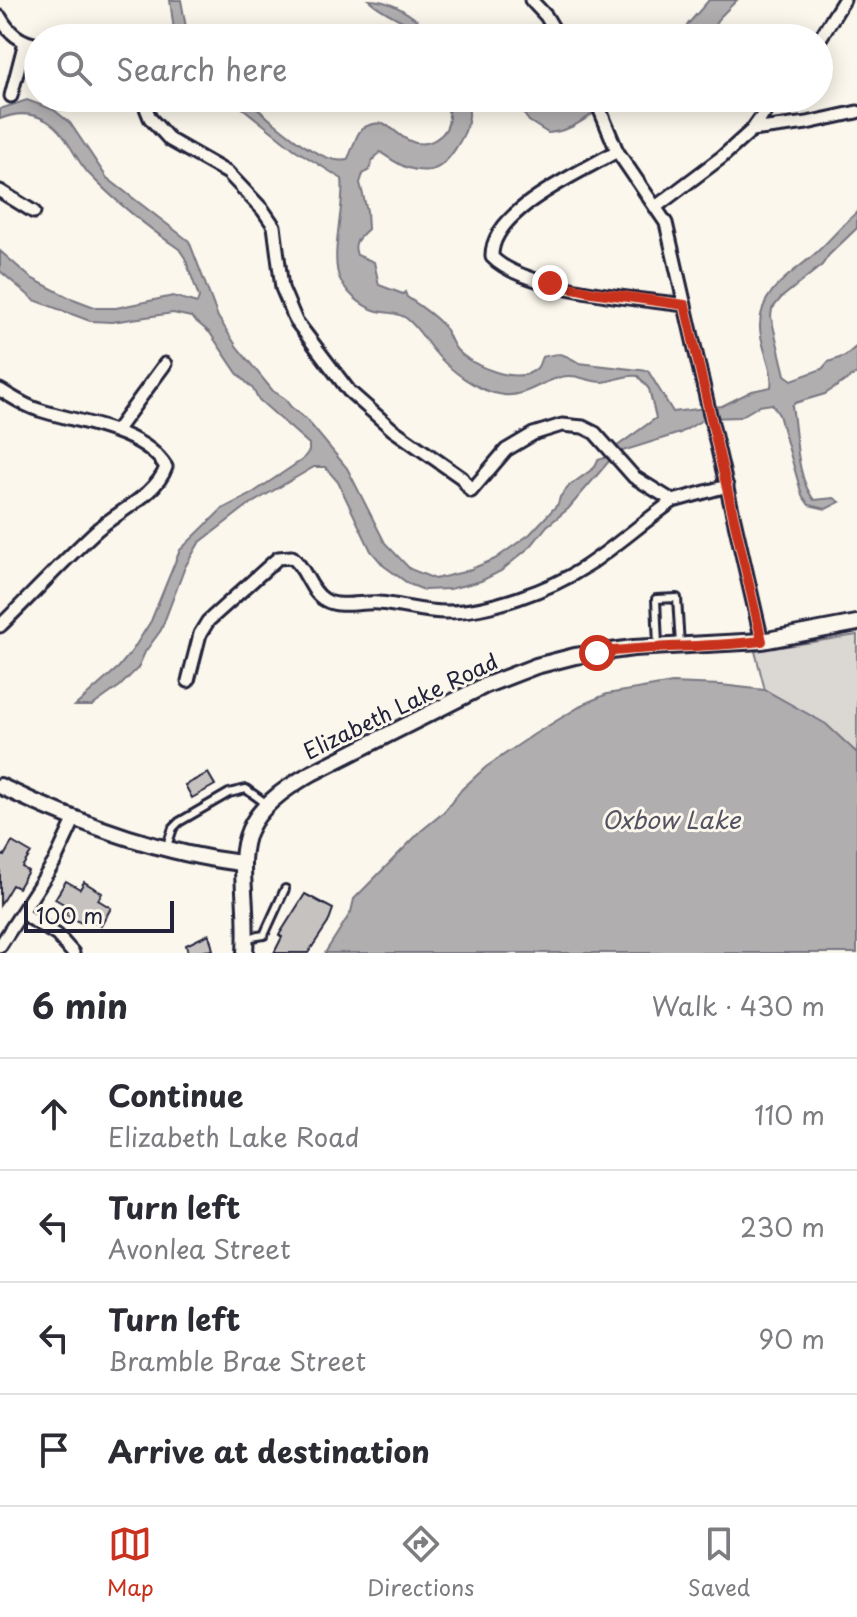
<!DOCTYPE html>
<meta charset="utf-8">
<style>
:root{--surface:#fff;--page:#f2f2f3;--text:#2b2b33;--muted:#7c7c81;--line:#e1e1e2;--accent:#c8321e}
body{margin:0;font-family:"Playpen Sans",sans-serif;background:var(--page);color:var(--text)}
.scale{position:absolute;left:24px;bottom:20px;width:150px;box-sizing:border-box;padding-left:8px;border:4px solid #22223b;border-top:0;font-size:22px;line-height:28px;white-space:nowrap;color:#22223b;-webkit-text-stroke:6px #fbf7ec;paint-order:stroke}
.stop{position:absolute;width:24px;height:24px;margin:-18px;border:6px solid #c8321e;border-radius:50%;background:#fff}
.stop.end{background:#c8321e;border-color:#fff;box-shadow:0 2px 8px #0008}
.list{margin:0;padding:0;list-style:none}
h2{display:flex;justify-content:space-between;align-items:center;height:104px;margin:0;padding:0 32px;font-size:34px}
h2 small{font-size:26px;font-weight:400;color:var(--muted)}
.list li{display:grid;grid-template-columns:52px 1fr auto;gap:24px;align-items:center;box-sizing:border-box;height:112px;padding:0 32px;border-top:2px solid var(--line)}
.list b{display:block;font-size:30px;white-space:nowrap}
.list p{margin:0;font-size:26px;white-space:nowrap;color:var(--muted)}
.list em{font-size:26px;font-style:normal;color:var(--muted)}
.icon{flex:none;width:44px;height:44px;fill:none;stroke:currentColor;stroke-width:2;stroke-linecap:round;stroke-linejoin:round}
.map{position:relative;flex:none;width:857px;height:953px;overflow:hidden}
.search{position:absolute;background:var(--surface);box-shadow:0 4px 20px #0003;left:24px;right:24px;top:24px;height:88px;display:flex;align-items:center;gap:20px;box-sizing:border-box;padding:0 28px;border-radius:44px;color:var(--muted);font-size:30px}
.sheet{height:552px;background:var(--surface)}
nav{display:flex;justify-content:space-around;align-items:center;box-sizing:border-box;height:112px;border-top:2px solid var(--line);background:var(--surface);font-size:22px;color:var(--muted)}
nav a{display:grid;justify-items:center;gap:4px}
nav .on{color:var(--accent)}
.map>svg:first-child{display:block}
.green{fill:#dbd8d3;stroke:#7e7d87;stroke-width:2}
.water{fill:#b1aeb0;stroke:#787681;stroke-width:2}
.building{fill:#c6c2c0;stroke:#22223b;stroke-width:2}
.lines{fill:none;stroke-linecap:round;stroke-linejoin:round}
.service-casing{stroke:#22223b;stroke-width:12}
.minor-casing{stroke:#22223b;stroke-width:17}
.tertiary-casing{stroke:#22223b;stroke-width:20}
.service{stroke:#fbf7ec;stroke-width:6}
.minor{stroke:#fbf7ec;stroke-width:11}
.tertiary{stroke:#fbf7ec;stroke-width:14}
.route{stroke:#c8321e;stroke-width:10}
.labels{text-anchor:middle;dominant-baseline:central;stroke-width:6;stroke-linejoin:round;paint-order:stroke}
.street-label{font-size:22px;fill:#22223b;stroke:#fbf7ec}
.water-label{font-size:24px;font-style:italic;fill:#545364;stroke:#fbf7ec}
</style>
<div class="map">
<svg width="857" height="953" viewBox="0 0 857 953">
<rect width="100%" height="100%" fill="#fbf7ec"/>
<filter id="ink" filterUnits="userSpaceOnUse"><feTurbulence type="fractalNoise" baseFrequency=".0125" numOctaves="2"/><feDisplacementMap in="SourceGraphic" scale="16" xChannelSelector="R" yChannelSelector="G"/><feConvolveMatrix kernelMatrix="1 2 1 2 8 2 1 2 1" color-interpolation-filters="sRGB"/></filter>
<g filter="url(#ink)">
<polygon class="green" points="857,635 857,753 817,720 765,690 755,651"/>
<g class="water">
<polygon points="170,0 181,0 188,38 175,38"/>
<path d="M369,0C399,0 418,24 444,38H425C414,23 384,15 369,0Z"/>
<polygon points="709,0 737,0 719,18 707,38 681,38 688,24"/>
<path d="M230,98H245C267,116 318,166 347,160C359,138 353,124 383,123C393,128 400,137 410,141C427,149 449,136 449,117C449,111 446,104 444,98H465C467,104 470,110 469,116C468,132 448,167 431,170C410,173 396,163 380,152L372,161L369,170L363,174L360,183L367,211L368,229C359,238 352,242 357,255L374,262L379,285L403,294L405,292L407,297C419,305 430,312 441,323C449,331 450,342 457,350C470,365 519,387 537,368C540,365 540,360 542,357C562,352 562,353 579,363L648,371L673,412L722,406L752,391L771,387C774,367 760,347 760,327C759,289 793,274 817,252C831,239 843,224 857,212V228L829,255L822,265L781,298L772,309L771,317L785,375L792,380L822,369L828,362L845,356L857,346V373L825,394L795,403L792,406C797,435 796,477 814,500L834,498L840,502L826,509L809,505L802,495L779,415L772,404L759,406L740,417L706,418L680,433L616,453L568,509L547,526L531,546L501,571L481,581L450,589L424,590L409,584L384,566L371,551L338,482L325,467H314L247,506L199,543L185,567L161,630L145,652L138,668L120,686L92,706H75L119,667L132,651L151,621L180,550L222,509L251,494L302,460L309,451V444L258,399L253,389L237,373L210,333L191,317L173,313L112,322L90,321L34,300L0,271V251L31,278L68,297L97,308H116L173,296L197,303L199,297L185,258L179,249C147,227 116,202 89,174C73,157 68,134 47,121C32,112 17,112 0,119V109L27,100L54,110L70,123L107,178L189,241L218,317L237,347L273,391L284,398L291,407L307,420L347,468L385,543L410,569L435,579L464,572L495,559L530,534L558,504L560,497L569,486L594,468L598,460L608,457L616,447L656,418L649,389L638,376C625,374 615,381 602,382C588,382 576,373 561,377C542,381 525,397 504,395C479,393 448,369 433,350C424,339 418,327 406,318C399,313 391,313 383,312C366,310 349,296 341,281C328,260 346,203 342,179L294,149Z"/>
<path d="M512,98H537L558,111L584,105L590,107L606,98H640C616,120 611,103 594,113C578,124 568,131 548,133L529,121Z"/>
<polygon points="672,683 721,685 765,690 826,724 857,753 857,953 325,953 351,912 354,899 421,831 443,813 462,789 486,767 533,735 586,703 607,694"/>
</g>
<g class="building">
<polygon points="208,773 215,785 192,798 185,785"/>
<polygon points="12,842 31,853 22,867 28,871 18,888 12,885 0,905 0,854 4,856"/>
<polygon points="66,881 80,889 84,882 102,893 98,900 111,908 101,926 87,918 83,924 65,914 69,907 55,899"/>
<polygon points="305,894 333,909 328,923 308,953 274,953 282,937 279,935"/>
<polygon points="209,934 213,950 188,953 186,945"/>
</g>
<g class="lines">
<g class="service-casing">
<g id="service">
<polyline points="658,646 656,599 677,598 680,645"/>
<polyline points="166,849 173,828 179,822 229,793 246,789 267,804"/>
<polyline points="246,938 264,935 285,889"/>
</g>
</g>
<g class="minor-casing">
<g id="minor">
<polyline points="531,0 546,16 559,38"/>
<path d="M0,17C9,33 20,42 38,45"/>
<polyline points="82,38 93,38"/>
<polyline points="819,40 844,0"/>
<polyline points="11,96 25,42"/>
<polyline points="142,98 150,118 170,140 228,173 263,210 274,226 282,288 296,321 349,391 392,429 462,478 471,491 506,450 533,434 562,425 583,427 595,433 634,477 673,501 727,486"/>
<polyline points="595,98 617,151 666,223 762,641"/>
<polyline points="752,130 807,123 857,112"/>
<path d="M617,151C582,172 490,210 492,257C523,290 638,299 685,305"/>
<polyline points="0,191 34,212"/>
<polyline points="657,206 722,157 752,130 775,98"/>
<path d="M0,390C12,397 25,406 39,410C76,422 143,429 166,467C157,494 119,511 98,529C64,560 33,594 0,626"/>
<polyline points="116,431 165,364"/>
<path d="M188,681L200,634L208,621L278,558L292,557C306,568 310,592 325,600C340,609 363,601 379,603C402,605 423,612 446,612C488,612 550,590 585,567C615,547 643,522 673,501"/>
<polyline points="22,913 57,935 73,953"/>
<polyline points="0,946 55,861 75,818"/>
</g>
</g>
<g class="tertiary-casing">
<g id="tertiary">
<path d="M0,786C75,822 158,853 241,863"/>
<path d="M245,953C251,864 214,827 312,773L484,686L536,666L575,656L633,648L762,641L857,623"/>
</g>
</g>
<use href="#service" class="service"/>
<use href="#minor" class="minor"/>
<use href="#tertiary" class="tertiary"/>
</g>
</g>
<g class="lines" filter="url(#ink)">
<path class="route" d="M550,283L592,292L685,305L762,641C707,648 652,645 597,653"/>
</g>
<g class="labels">
<g class="street-label">
<text transform="translate(400 705) rotate(-26)">Elizabeth Lake Road</text>
</g>
<g class="water-label">
<text x="671" y="819">Oxbow Lake</text>
</g>
</g>
</svg>
<div class="scale">100 m</div>
<div class="stop" style="left:597px;top:653px"></div>
<div class="stop end" style="left:550px;top:283px"></div>
<div class="search"><svg class="icon" aria-label="search" viewBox="0 0 24 24"><circle cx="10" cy="10" r="6"/><path d="M15 15l6 6"/></svg>Search here</div>
</div>
<section class="sheet">
<h2>6 min<small>Walk · 430 m</small></h2>
<ul class="list">
<li><svg class="icon" aria-label="ahead" viewBox="0 0 24 24"><path d="M12 20V5M6 11l6-6 6 6"/></svg><div><b>Continue</b><p>Elizabeth Lake Road</p></div><em>110 m</em></li>
<li><svg class="icon" aria-label="left" viewBox="0 0 24 24"><path d="M17 20v-9H6M10 6l-5 5 5 5"/></svg><div><b>Turn left</b><p>Avonlea Street</p></div><em>230 m</em></li>
<li><svg class="icon" aria-label="left" viewBox="0 0 24 24"><path d="M17 20v-9H6M10 6l-5 5 5 5"/></svg><div><b>Turn left</b><p>Bramble Brae Street</p></div><em>90 m</em></li>
<li><svg class="icon" aria-label="arrive" viewBox="0 0 24 24"><path d="M6 21V4h12l-3 4 3 4H6"/></svg><div><b>Arrive at destination</b></div></li>
</ul>
</section>
<nav>
<a class="on"><svg class="icon" aria-label="map" viewBox="0 0 24 24"><path d="M3 6l6-2 6 2 6-2v14l-6 2-6-2-6 2zM9 4v14M15 6v14"/></svg>Map</a>
<a><svg class="icon" aria-label="directions" viewBox="0 0 24 24"><path d="M12 3l9 9-9 9-9-9zM9 14v-3h6M13 9l2 2-2 2"/></svg>Directions</a>
<a><svg class="icon" aria-label="saved" viewBox="0 0 24 24"><path d="M7 4h10v16l-5-4-5 4z"/></svg>Saved</a>
</nav>
